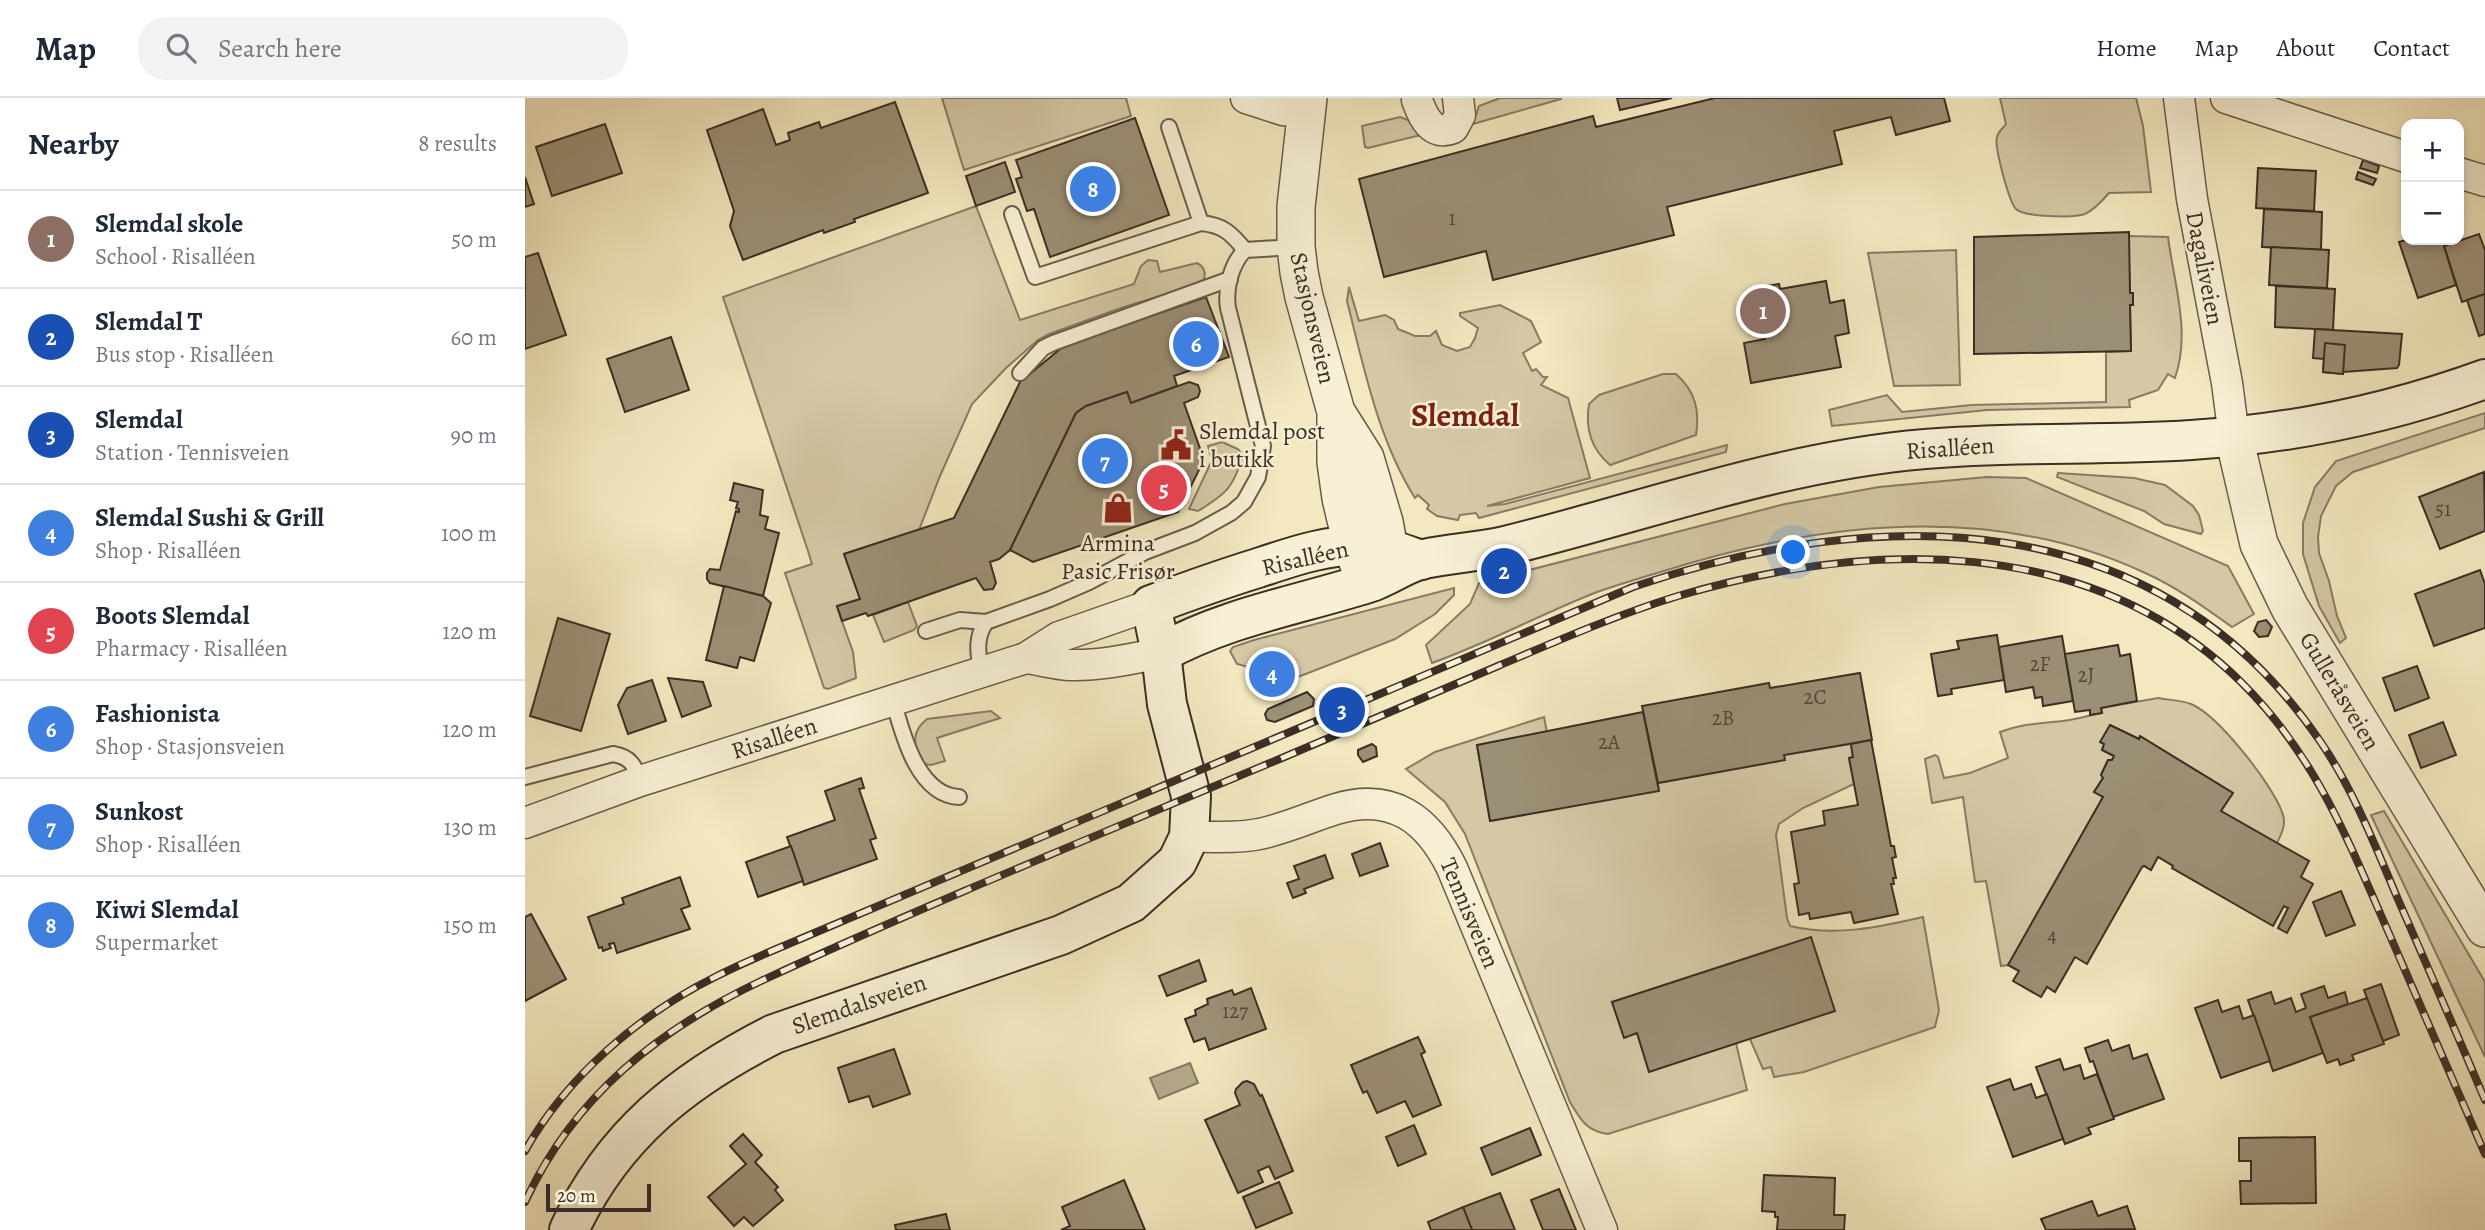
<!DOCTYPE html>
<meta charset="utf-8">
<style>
:root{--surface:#fff;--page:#f2f2f3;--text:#1f2937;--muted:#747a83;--line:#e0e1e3;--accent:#8f2418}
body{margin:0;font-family:Alegreya,serif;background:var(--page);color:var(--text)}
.controls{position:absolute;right:21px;top:21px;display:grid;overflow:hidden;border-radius:14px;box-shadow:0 4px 10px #0003}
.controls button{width:63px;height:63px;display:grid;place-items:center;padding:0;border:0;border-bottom:2px solid var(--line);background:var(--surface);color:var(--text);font:35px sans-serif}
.scale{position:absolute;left:21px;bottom:18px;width:105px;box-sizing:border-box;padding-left:7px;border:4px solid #3b2e25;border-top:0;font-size:19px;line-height:24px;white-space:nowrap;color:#3b2e25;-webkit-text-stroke:5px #f7f0d5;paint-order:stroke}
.you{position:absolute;left:1269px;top:455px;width:24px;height:24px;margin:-18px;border:5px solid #fff;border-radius:50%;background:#1a73e8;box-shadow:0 0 0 10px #1a73e833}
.badge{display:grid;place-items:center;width:46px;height:46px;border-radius:50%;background:var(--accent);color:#fff;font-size:23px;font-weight:700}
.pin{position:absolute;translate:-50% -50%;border:4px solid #fff;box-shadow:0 2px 7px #0006}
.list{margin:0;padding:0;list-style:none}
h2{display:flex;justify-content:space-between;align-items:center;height:91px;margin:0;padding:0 28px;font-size:30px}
h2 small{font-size:23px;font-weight:400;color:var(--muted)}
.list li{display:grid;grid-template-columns:46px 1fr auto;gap:21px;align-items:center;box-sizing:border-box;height:98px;padding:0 28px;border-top:2px solid var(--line)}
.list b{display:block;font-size:26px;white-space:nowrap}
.list p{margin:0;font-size:23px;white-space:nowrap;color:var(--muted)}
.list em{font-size:23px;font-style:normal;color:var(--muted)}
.icon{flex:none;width:38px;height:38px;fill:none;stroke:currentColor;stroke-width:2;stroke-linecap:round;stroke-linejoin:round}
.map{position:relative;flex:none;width:1960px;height:1132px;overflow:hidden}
header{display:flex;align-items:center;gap:42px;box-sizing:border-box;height:98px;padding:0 35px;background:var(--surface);border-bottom:2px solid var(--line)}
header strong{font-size:33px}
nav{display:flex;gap:38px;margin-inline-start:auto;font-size:24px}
.search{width:490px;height:63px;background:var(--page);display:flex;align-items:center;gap:18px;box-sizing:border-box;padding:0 24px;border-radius:28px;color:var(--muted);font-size:26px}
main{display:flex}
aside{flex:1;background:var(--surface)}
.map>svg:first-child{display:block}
.green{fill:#d4c8a5;stroke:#887b65;stroke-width:2}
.water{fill:#b4a98b;stroke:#847862;stroke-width:2}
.building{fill:#9b8f75;stroke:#3b2e25;stroke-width:2}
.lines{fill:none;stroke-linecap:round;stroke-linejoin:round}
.service-casing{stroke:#695c4c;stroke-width:18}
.minor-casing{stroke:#695c4c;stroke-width:33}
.tertiary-casing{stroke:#695c4c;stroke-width:40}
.secondary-casing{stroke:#3b2e25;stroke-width:42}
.service{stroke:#f7f0d5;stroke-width:14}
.minor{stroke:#f7f0d5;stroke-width:30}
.tertiary{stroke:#f7f0d5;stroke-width:37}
.secondary{stroke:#f7f0d5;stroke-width:38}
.rail-casing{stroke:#3b2e25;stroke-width:8}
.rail{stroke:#f7f0d5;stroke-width:5;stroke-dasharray:16;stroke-linecap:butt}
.labels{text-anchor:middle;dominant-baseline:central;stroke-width:5;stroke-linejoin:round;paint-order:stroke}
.number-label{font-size:21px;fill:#534639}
.street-label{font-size:24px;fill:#3b2e25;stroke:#f7f0d5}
.poi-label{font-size:24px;fill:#3b2e25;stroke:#f7f0d5;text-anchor:start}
.district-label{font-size:32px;font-weight:bold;fill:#7a1f14;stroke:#f7f0d5}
</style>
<header>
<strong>Map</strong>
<div class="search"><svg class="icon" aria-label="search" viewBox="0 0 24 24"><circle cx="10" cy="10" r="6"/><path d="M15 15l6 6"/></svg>Search here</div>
<nav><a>Home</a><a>Map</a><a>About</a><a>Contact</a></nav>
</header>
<main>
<aside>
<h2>Nearby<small>8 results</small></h2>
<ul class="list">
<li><span class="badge" style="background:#8d6e63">1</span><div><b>Slemdal skole</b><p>School · Risalléen</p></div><em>50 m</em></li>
<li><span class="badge" style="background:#1a4fb4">2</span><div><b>Slemdal T</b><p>Bus stop · Risalléen</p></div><em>60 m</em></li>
<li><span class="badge" style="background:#1a4fb4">3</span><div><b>Slemdal</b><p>Station · Tennisveien</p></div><em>90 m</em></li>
<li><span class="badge" style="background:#3f7fe0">4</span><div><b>Slemdal Sushi &amp; Grill</b><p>Shop · Risalléen</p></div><em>100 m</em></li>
<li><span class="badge" style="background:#e0444e">5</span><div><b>Boots Slemdal</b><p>Pharmacy · Risalléen</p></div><em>120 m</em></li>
<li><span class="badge" style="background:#3f7fe0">6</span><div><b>Fashionista</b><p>Shop · Stasjonsveien</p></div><em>120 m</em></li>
<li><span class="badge" style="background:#3f7fe0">7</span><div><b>Sunkost</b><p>Shop · Risalléen</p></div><em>130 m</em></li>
<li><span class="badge" style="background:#3f7fe0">8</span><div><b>Kiwi Slemdal</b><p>Supermarket</p></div><em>150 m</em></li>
</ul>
</aside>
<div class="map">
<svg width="1960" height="1132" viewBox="0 0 1960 1132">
<rect width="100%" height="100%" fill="#f3e8bf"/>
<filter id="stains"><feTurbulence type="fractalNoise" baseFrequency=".00286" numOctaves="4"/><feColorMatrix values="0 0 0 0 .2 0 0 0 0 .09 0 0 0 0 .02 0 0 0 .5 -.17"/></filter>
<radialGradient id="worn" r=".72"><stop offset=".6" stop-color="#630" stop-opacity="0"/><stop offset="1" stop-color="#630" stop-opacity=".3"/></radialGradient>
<g class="green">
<polygon points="417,0 601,0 606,18 439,72"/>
<polygon points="975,0 1036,0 1036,1 948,26 954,8"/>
<path d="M1475,0H1611L1618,28L1626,94L1584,95C1578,102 1569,112 1560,116C1549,120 1499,119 1491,111C1484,104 1469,48 1472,39C1473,34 1478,30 1481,26Z"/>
<polygon points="875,19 883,22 896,37 843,50 840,49 837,28"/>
<path d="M451,108L495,222L609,186L616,168L623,162L632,163L635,174L672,165C680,169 682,177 677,185L596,210L524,236L513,242L481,270L447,306L415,378L394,432L319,456L335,501L312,509L328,554L331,580L303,591L299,590L260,475L287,466L282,450L198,199Z"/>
<path d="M1603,138L1643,139C1649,186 1666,234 1650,280L1643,276L1633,292L1604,302L1605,309L1462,312L1307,328L1304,312L1362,297L1377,314L1447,307L1581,304V254L1606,253L1605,207H1608V195H1605Z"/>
<polygon points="1431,152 1435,287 1369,288 1343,155"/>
<path d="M824,189L834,223L860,217L869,222L873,231L890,238H905L911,233L917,247L932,253L945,249L950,240L953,230L935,218V215L975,207L1006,223L1016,244L998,255L1007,273L1011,271L1018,279H1022L1016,287L1043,300L1065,380L962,408L980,406L1202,347L1201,354L954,420L951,415L935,417L933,422L912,418L902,411L904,407L893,397L890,400C853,341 839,270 822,203Z"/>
<path d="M1138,276H1151C1170,293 1175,312 1171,337L1085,367C1066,351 1060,330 1064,306L1074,297Z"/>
<polygon points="1960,315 1960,330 1828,374 1811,388 1796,418 1793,439 1794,455 1804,483 1812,518 1821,540 1815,545 1794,508 1778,456 1778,425 1790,389 1811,363"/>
<path d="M697,344L713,351L718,358C708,390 701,396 673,413L664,411L687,362L683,348Z"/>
<polygon points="1533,375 1609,380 1640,387 1668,408 1674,417 1678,433 1676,436 1639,426 1619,413 1532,379"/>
<path d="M1462,379L1501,380L1703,468L1729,516L1707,529C1679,509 1650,488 1618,474C1464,403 1288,425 1132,475C1112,481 1092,487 1072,494C1016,516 963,545 907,565L901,547L945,506L954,485L1260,406L1354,389Z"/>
<polygon points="929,490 929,497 910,516 870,541 768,581 712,566 705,553 708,549 729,542"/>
<polygon points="383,504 392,528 389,532 359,544 348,517"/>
<path d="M1633,600C1643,602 1656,602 1666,606C1693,617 1747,686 1757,714C1762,725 1757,735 1752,745L1696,713L1707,694L1616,639L1614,641L1585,627L1576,644L1579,646L1577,652L1589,658L1587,662H1583L1576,677L1578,680L1569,694L1578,699L1483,867L1476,868L1461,783L1450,784L1438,699L1407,705L1400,661L1410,657L1413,659L1419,680L1445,675L1483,660L1475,634C1498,625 1514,626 1537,623C1551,622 1564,617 1577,615L1576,610Z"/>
<path d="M466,613L475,620L412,640L420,663L406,667L400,666C388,650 385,634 402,621Z"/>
<path d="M1019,619L1022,635L952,647L965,722L1134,692L1133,685L1259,662V657L1326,646L1328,659L1324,660L1329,686L1278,710L1254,726L1251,737L1262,820L1265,828C1310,839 1355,829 1398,819L1414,912L1410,929L1279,974L1249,979L1246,969L1238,971L1225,941L1087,904L1099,939L1112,935L1124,973L1211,945L1222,992L1083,1036C1061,1033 1056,1022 1045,1004L940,736L920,704L881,671L910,654Z"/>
<polygon points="1859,713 1960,884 1960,959 1846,717"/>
</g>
<polygon class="water" points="665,965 673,985 634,1001 625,980"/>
<g class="building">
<polygon points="1092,0 1147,0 1095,12"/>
<polygon points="1190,0 1419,0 1425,23 1371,37 1366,19 1309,33 1317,66 1142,109 1149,137 968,182 961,153 859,179 834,81 1068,18 1071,29"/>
<polygon points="370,4 403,95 329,121 330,124 299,135 298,132 218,162 205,128 209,113 182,32 238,11 251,47 265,42 263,35 294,24 296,30"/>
<polygon points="610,20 644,117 525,159 509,111 502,113 491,81 497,79 491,62"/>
<polygon points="80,26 97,75 27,98 11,49"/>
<polygon points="1838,62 1854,68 1852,75 1835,70"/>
<polygon points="480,64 490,94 451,108 441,78"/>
<polygon points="1733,70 1791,73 1789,113 1731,110"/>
<polygon points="1833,74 1851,81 1848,87 1831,81"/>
<polygon points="0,79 9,106 0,109"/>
<polygon points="1739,111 1797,114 1796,152 1737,149"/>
<polygon points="1604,134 1605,195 1608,195 1608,207 1605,207 1606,253 1449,256 1449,139"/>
<polygon points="1954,136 1960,152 1960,196 1937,204 1919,148"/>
<polygon points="1881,142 1917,142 1931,187 1893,200 1874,144"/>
<polygon points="1746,149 1804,152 1802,190 1744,187"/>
<polygon points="13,155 41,237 0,251 0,159"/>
<polygon points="1301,183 1305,205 1319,202 1324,235 1310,238 1316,269 1226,285 1219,245 1240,241 1232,195 1237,194 1236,189 1254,186 1255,191"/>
<polygon points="1751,188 1810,191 1808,232 1750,229"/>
<polygon points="1960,196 1960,236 1954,238 1942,202"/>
<polygon points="681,199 704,259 649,278 652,288 606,305 602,294 561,308 551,315 485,452 474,461 465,464 471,485 468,491 459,492 451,480 343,518 341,515 317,523 312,508 335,501 319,456 429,420 495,284 539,248"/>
<polygon points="1790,231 1877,236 1874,267 1872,270 1818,274 1818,276 1798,274 1799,261 1788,260"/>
<polygon points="146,239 164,292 100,314 82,261"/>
<polygon points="1800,245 1820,247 1818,276 1798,274"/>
<polygon points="664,284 673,287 675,293 673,299 659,305 679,362 653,414 508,464 485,452 551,315 561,308 602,294 606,305"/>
<polygon points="1959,374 1960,433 1915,451 1894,399"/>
<polygon points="209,385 238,392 235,417 243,419 240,431 254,435 238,498 185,485 182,481 182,475 185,471 195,472 211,413 214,414 214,411 211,410 213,404 205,402"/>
<polygon points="1955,472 1960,486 1960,530 1909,548 1890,496"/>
<polygon points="199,488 238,498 246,505 229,563 215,559 212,570 181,562"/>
<polygon points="33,520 85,536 56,633 5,618"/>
<polygon points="1741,522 1747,529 1743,538 1734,539 1729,533 1733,524"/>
<polygon points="1472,537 1479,582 1426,591 1427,596 1413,598 1406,556 1434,551 1432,543"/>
<polygon points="1537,538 1548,603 1518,608 1517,599 1510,600 1508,589 1481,594 1474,549"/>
<polygon points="1593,547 1595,558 1605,556 1612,603 1576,610 1577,615 1565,617 1565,612 1550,614 1540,556"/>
<polygon points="759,557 770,585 737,598 726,570"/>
<polygon points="1892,568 1904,600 1870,613 1858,580"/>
<polygon points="1335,575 1347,642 1259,657 1260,662 1133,685 1117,608 1244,585 1245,590"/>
<polygon points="143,580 178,584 186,608 157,619"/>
<polygon points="127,582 141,623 103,636 93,607 102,590"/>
<polygon points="782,594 789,601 788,608 750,624 742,622 740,616 743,611"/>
<polygon points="1118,614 1134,693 965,723 952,647"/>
<polygon points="1918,624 1931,657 1896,670 1884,637"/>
<polygon points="1585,627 1614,641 1615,638 1708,695 1696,713 1784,763 1776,779 1788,786 1762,835 1753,830 1763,810 1759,808 1748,828 1647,770 1648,768 1633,759 1626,772 1619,768 1617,769 1562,866 1550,859 1530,894 1522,889 1516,899 1488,883 1494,873 1483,867 1578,699 1569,694 1578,680 1576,677 1583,662 1587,662 1589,658 1577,652 1579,646 1575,644"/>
<polygon points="1346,642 1366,748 1369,748 1370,754 1371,759 1367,760 1371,780 1368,780 1369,786 1366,786 1373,816 1329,825 1326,814 1285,821 1284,815 1274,817 1269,786 1274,785 1266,734 1300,727 1298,713 1333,707 1324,660 1328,659 1326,646"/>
<polygon points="847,646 851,649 852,658 838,664 833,657 833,652"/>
<polygon points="336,680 339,690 334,691 351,740 345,742 352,761 279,787 262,739 310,722 300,693"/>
<polygon points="855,745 863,768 835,778 827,756"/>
<polygon points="266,748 278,783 233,799 221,764"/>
<polygon points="800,757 808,780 779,791 781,795 768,800 762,785 774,781 769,768"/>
<polygon points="155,779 165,808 156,811 165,831 92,855 89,845 84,846 86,850 78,853 77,849 74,850 63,819 99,806 97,800"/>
<polygon points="1816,793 1830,827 1801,838 1788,804"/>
<polygon points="6,816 41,881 0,903 0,819"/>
<polygon points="1286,839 1310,913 1124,974 1112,935 1099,940 1087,904"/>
<polygon points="674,862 681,883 642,898 634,878"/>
<polygon points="1856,886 1874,937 1858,943 1839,892"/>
<polygon points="1799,888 1803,900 1820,894 1823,906 1785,919 1798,955 1748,973 1723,902 1746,894 1750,906 1766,900 1771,914 1781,910 1776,896"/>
<polygon points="726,890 741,931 684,952 680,940 669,944 660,921 671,917 670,912 683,906 682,901 707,892 709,897"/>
<polygon points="1842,900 1859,946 1827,957 1829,962 1815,967 1813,961 1802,965 1785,919"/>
<polygon points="1693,902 1697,914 1714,908 1718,921 1729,917 1745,963 1696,980 1670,910"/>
<polygon points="893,939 900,954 896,956 916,1007 888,1019 880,1003 852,1015 842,993 838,995 826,967"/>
<polygon points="1583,942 1587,953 1604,947 1608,961 1622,956 1639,1001 1588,1019 1568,963 1565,964 1560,950"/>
<polygon points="369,951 385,996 348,1009 344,998 324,1004 313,970"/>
<polygon points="1535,961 1539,972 1555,967 1559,981 1572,976 1589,1021 1563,1030 1566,1036 1540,1046 1511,969"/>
<polygon points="1485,981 1489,992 1506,986 1511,1000 1522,996 1538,1041 1488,1059 1462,989"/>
<polygon points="722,983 729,986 735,998 737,997 768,1073 750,1081 744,1068 733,1073 738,1084 713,1095 680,1022 715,1007 710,995 711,991 718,984"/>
<polygon points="889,1027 901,1056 873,1068 861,1039"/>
<polygon points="1005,1030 1016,1057 967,1077 956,1050"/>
<polygon points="218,1036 237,1057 230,1064 253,1089 250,1092 258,1102 228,1128 219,1119 209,1128 183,1099 221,1066 205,1048"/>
<polygon points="1790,1039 1791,1105 1716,1106 1715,1083 1726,1083 1726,1063 1714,1063 1714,1040"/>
<polygon points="1239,1077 1310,1080 1309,1117 1320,1117 1319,1132 1252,1132 1253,1119 1250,1119 1250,1114 1237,1113"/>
<polygon points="599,1082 620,1132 536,1132 545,1128 537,1109"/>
<polygon points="754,1084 767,1115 731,1130 718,1099"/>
<polygon points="1034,1091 1051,1132 1018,1132 1006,1102"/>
<polygon points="975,1095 990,1132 947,1132 938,1109"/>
<polygon points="1567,1103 1573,1118 1602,1108 1610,1131 1521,1132 1516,1121"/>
<polygon points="938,1109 947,1132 906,1132 903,1124"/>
<polygon points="421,1116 425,1132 371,1132 370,1127"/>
</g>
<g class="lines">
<g class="service-casing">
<g id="service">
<polyline points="644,29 676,125"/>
<path d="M487,116L510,179L676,125C698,127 706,135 720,152"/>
<polyline points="495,275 518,250 528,245 705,181"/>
<path d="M401,533L435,522L461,524L525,501L564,484L620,454L670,435L706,415L719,404L733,379L738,348L703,210C700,191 706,166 720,152L770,149"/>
<path d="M456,574C453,555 450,540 461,524"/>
<path d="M368,602C377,634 392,697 434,699"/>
<path d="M0,679L88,656C106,659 110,668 115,683"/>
</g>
</g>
<g class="minor-casing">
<g id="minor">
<polyline points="721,0 758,12 781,14"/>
<polyline points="1654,0 1667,101 1702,285 1709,339"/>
<polyline points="1701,0 1881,59"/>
<path d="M892,2C898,19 907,39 928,30L935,17L933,0"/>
<polyline points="1934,75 1960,83"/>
<path d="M501,560C515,562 530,566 544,567C575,568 606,561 636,555"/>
<polyline points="0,725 115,683 501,560 534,539 626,507"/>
<path d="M664,739C687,738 712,741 734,736C760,731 785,719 811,711C867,694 903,721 927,770L1077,1132"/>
</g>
</g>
<g class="tertiary-casing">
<g id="tertiary">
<polyline points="783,0 771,109 771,149 774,174 779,199 811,314 811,364 816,400 827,447 834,467 848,484 860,466 864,451 859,424 840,360 811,314"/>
<polyline points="1709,339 1734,446 1765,510 1960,830"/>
</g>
</g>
<g class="secondary-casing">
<g id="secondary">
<path d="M636,555C701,519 773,507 843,485C862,479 880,465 899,461C926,455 954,454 980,448C1119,414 1256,363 1400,351C1489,343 1577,348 1666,342C1766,336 1866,315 1960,281"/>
<path d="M44,1132C88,1037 158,982 249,936L536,837L606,805L652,764L664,739L666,698L642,606L636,555L626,507C661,494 697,481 733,470C769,458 806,445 844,448C862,449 879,456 896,462"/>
</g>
</g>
<use href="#service" class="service"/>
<use href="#minor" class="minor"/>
<use href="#tertiary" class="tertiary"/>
<use href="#secondary" class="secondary"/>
<g class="rail-casing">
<g id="rail">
<path d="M0,1053C42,978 114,917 190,879C215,866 242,855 268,844L1108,489C1355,405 1632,405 1795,643C1828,691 1849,745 1872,799C1902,867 1931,934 1960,1002"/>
<path d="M0,1104C49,998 133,932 236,883C407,804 583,733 757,660C829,629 901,599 973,568C1032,543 1091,517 1153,498C1344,442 1564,435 1716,584C1792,659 1824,745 1866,840C1897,912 1929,984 1960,1056"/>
</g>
</g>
<use href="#rail" class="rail"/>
</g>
<defs>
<g id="civic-bare" transform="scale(2.415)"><path d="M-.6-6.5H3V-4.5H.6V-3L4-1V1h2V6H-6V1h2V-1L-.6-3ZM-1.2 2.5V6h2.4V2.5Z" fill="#8f2418" stroke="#f7f0d5" stroke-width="2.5" paint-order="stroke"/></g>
<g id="shop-bare" transform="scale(2.415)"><path d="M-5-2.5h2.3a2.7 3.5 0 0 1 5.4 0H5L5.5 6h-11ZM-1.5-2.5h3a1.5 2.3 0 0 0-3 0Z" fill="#8f2418" stroke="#f7f0d5" stroke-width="2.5" paint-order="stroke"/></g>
</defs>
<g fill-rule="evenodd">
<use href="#civic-bare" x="651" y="347"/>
<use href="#shop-bare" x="593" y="410"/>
</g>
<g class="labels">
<g class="number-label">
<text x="927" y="120">1</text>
<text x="1918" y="411">51</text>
<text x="1515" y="566">2F</text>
<text x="1561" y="577">2J</text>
<text x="1290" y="599">2C</text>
<text x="1198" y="620">2B</text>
<text x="1084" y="644">2A</text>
<text x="1527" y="837">4</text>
<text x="710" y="913">127</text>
</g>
<g class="street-label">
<text transform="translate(1680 170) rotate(79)">Dagaliveien</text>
<text transform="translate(788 220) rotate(77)">Stasjonsveien</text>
<text transform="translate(1425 350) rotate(-4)">Risalléen</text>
<text transform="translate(780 460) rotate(-13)">Risalléen</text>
<text transform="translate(1815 593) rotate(59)">Gulleråsveien</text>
<text transform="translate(249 640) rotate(-18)">Risalléen</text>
<text transform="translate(945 815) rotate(67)">Tennisveien</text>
<text transform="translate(334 906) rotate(-19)">Slemdalsveien</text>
</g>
<g class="poi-label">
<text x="674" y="333">Slemdal post<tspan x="674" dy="28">i butikk</tspan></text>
<text x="593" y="445" text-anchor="middle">Armina<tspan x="593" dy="28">Pasic Frisør</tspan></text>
</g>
<g class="district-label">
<text x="940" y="317">Slemdal</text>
</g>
</g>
<rect width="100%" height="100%" filter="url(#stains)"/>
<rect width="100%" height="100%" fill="url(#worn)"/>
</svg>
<div class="controls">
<button>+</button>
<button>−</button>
</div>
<div class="scale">20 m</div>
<div class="you"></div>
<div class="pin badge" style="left:1238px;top:213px;background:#8d6e63">1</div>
<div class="pin badge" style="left:979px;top:473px;background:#1a4fb4">2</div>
<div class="pin badge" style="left:817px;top:612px;background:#1a4fb4">3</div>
<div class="pin badge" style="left:747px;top:576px;background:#3f7fe0">4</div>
<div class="pin badge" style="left:639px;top:390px;background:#e0444e">5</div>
<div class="pin badge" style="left:671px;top:246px;background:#3f7fe0">6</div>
<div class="pin badge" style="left:580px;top:363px;background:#3f7fe0">7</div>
<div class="pin badge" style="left:568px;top:91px;background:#3f7fe0">8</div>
</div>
</main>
